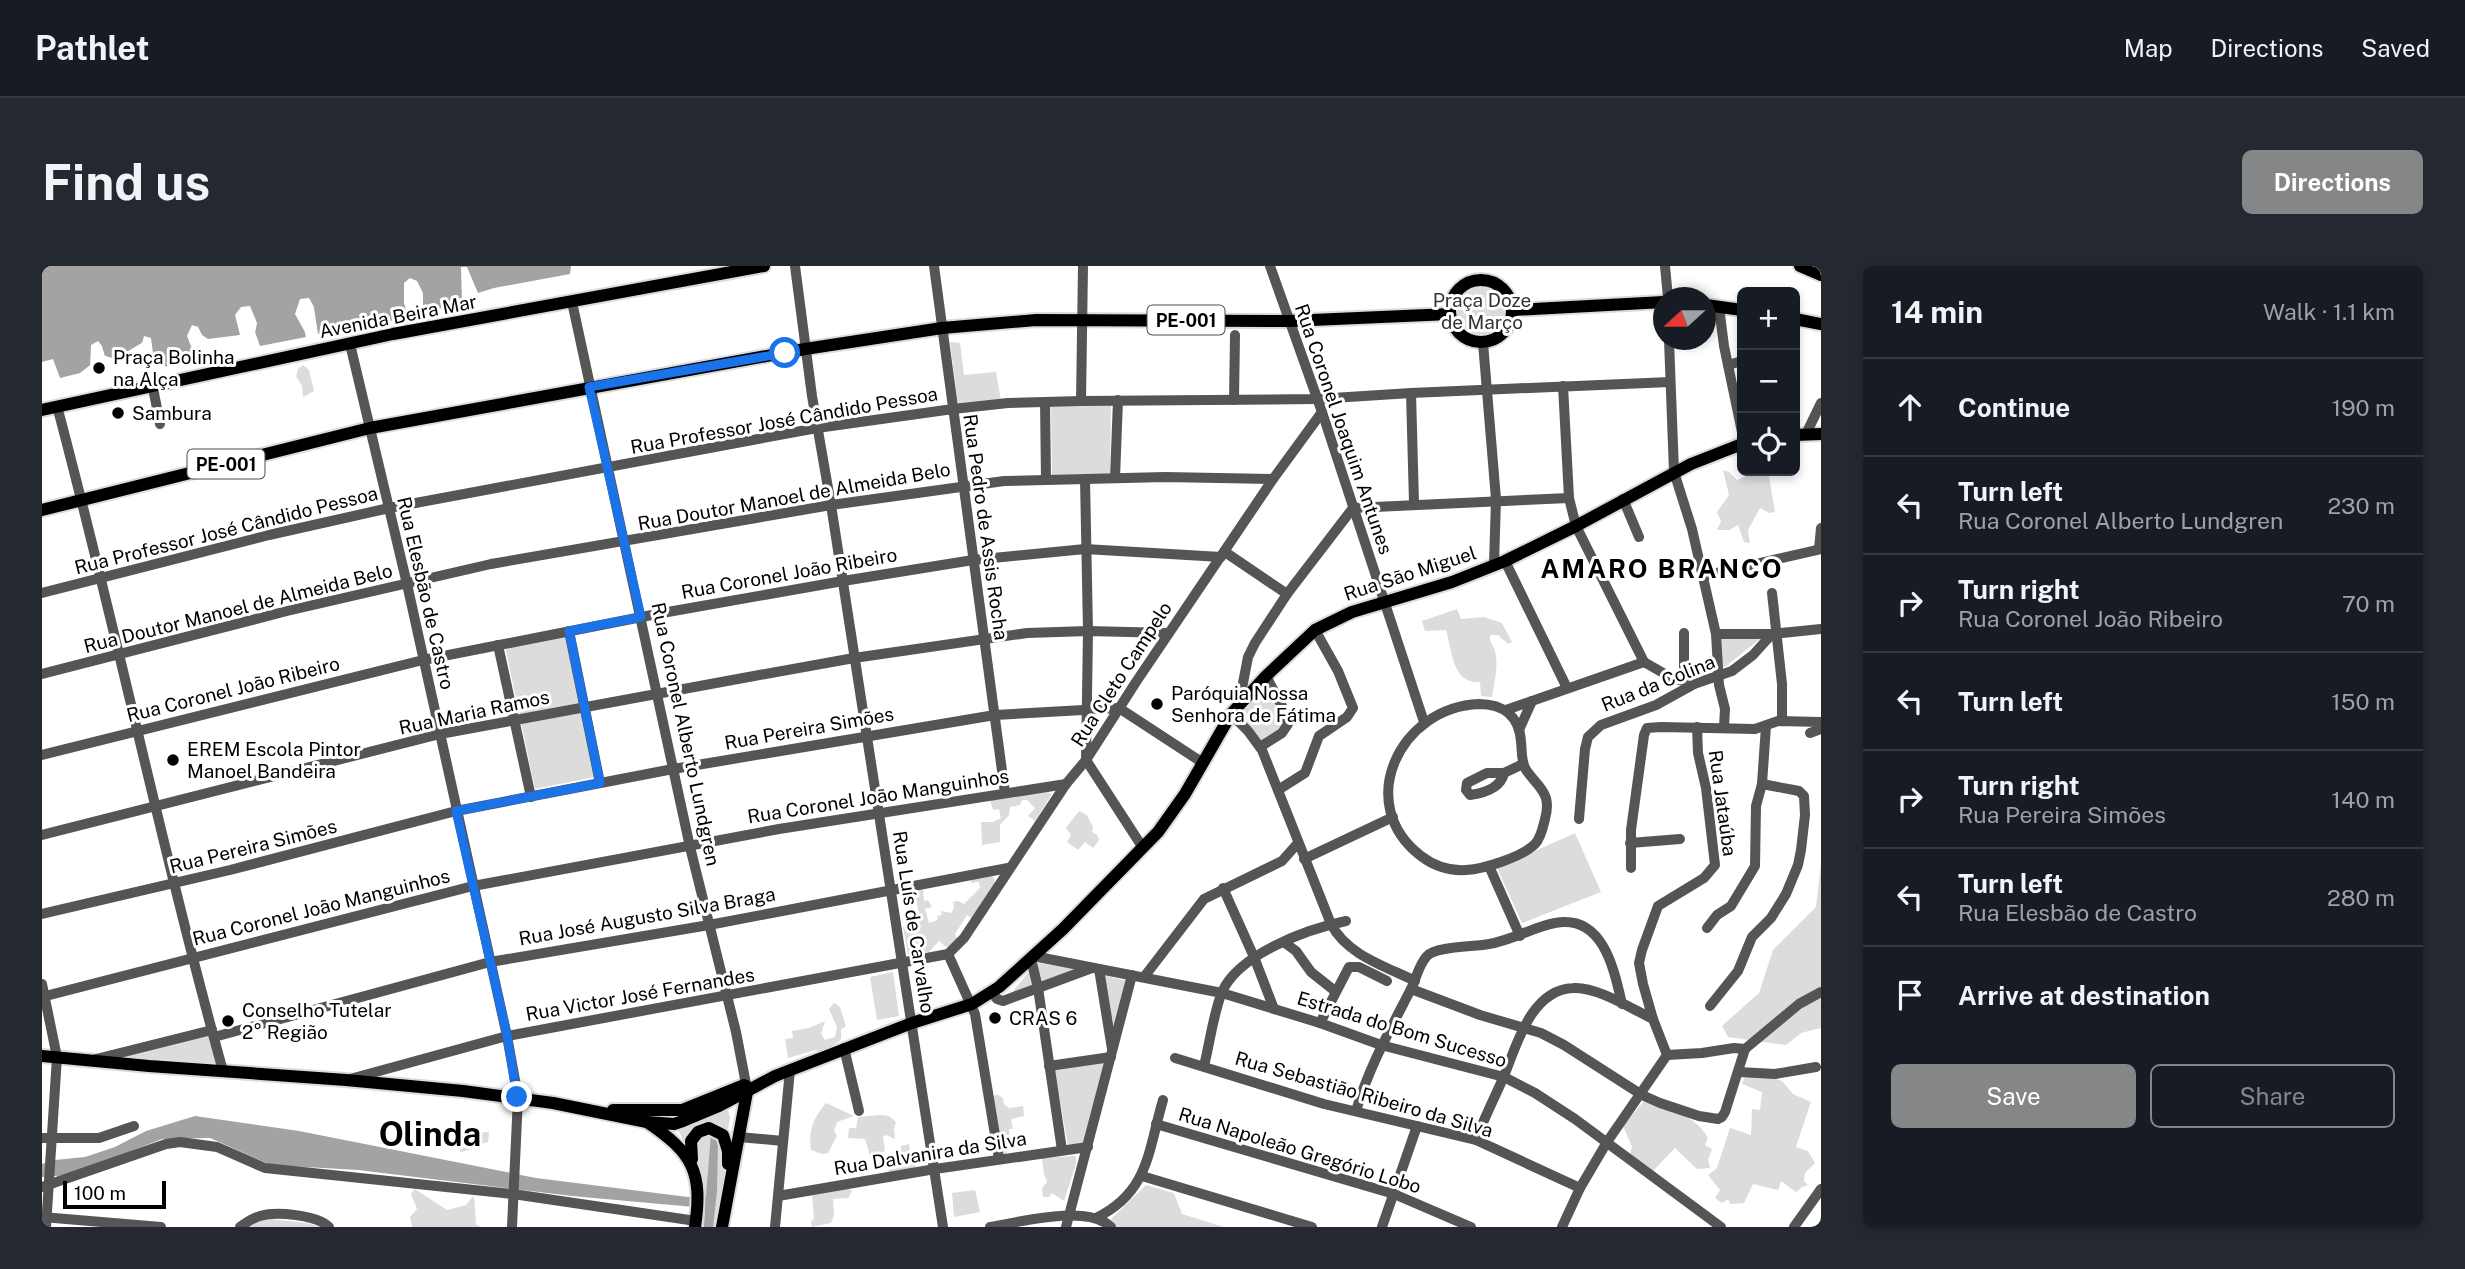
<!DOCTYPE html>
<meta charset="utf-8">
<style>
:root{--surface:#171b24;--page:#242831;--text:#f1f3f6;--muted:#9ea1a6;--line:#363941;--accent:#858687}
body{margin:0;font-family:"Public Sans",sans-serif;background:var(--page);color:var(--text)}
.controls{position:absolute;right:21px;top:21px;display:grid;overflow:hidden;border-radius:10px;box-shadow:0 4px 10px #0003}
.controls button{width:63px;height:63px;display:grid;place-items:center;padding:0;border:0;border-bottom:2px solid var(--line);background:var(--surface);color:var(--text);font:35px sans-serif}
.compass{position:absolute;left:1611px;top:21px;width:63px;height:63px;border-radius:50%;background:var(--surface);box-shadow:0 4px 10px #0003;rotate:249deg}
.scale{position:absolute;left:21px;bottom:18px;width:103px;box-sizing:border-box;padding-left:7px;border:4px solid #000;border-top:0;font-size:19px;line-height:24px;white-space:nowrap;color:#000;-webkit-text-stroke:5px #fff;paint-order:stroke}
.stop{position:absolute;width:21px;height:21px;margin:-16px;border:5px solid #1a73e8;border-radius:50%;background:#fff}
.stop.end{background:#1a73e8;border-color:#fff;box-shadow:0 2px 7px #0008}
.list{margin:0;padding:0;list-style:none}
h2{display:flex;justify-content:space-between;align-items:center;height:91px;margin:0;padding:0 28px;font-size:30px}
h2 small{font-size:23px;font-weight:400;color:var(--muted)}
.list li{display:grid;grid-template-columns:46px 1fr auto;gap:21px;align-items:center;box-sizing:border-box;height:98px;padding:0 28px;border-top:2px solid var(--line)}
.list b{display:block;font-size:26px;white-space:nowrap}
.list p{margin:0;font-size:23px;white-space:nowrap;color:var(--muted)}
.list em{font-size:23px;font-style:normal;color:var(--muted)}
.actions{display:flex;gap:14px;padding:21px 28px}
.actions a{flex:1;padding:16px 0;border:2px solid var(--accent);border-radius:10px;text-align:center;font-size:24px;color:var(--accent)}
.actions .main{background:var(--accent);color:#fff}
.icon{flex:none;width:38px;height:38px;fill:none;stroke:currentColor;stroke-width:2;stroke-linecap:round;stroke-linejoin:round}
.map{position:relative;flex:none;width:1779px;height:961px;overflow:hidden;border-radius:10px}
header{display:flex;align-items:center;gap:42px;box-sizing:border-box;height:98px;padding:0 35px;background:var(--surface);border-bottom:2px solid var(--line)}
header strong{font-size:33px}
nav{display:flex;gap:38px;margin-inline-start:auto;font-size:24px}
.intro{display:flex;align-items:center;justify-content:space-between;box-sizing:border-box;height:168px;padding:0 42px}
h1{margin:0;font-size:49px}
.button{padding:18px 32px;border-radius:10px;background:var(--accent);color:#fff;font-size:24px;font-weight:700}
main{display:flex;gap:42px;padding:0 42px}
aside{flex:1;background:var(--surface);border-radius:10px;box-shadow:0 4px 10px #0003}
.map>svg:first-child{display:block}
.green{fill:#dcdcdc}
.water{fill:#a3a3a3}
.pier{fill:#fff}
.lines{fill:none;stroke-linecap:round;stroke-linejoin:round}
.major-casing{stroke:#dbdbdb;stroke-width:16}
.minor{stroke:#555;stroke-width:10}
.major{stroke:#000;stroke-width:12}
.route{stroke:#1a73e8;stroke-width:9}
.poi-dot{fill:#000;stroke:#fff;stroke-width:2.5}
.labels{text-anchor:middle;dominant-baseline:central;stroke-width:6;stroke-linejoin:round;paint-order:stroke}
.shield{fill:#fff;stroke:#4c4c4c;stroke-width:2}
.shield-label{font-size:18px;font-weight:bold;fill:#000}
.park-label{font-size:19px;fill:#333;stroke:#fff}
.street-label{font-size:19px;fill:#000;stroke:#fff}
.poi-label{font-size:19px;fill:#000;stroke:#fff;text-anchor:start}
.district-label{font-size:26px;font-weight:bold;letter-spacing:2px;fill:#000;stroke:#fff}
.town-label{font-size:33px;font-weight:bold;fill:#000;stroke:#fff}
</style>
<header>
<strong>Pathlet</strong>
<nav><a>Map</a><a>Directions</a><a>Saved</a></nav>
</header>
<div class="intro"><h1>Find us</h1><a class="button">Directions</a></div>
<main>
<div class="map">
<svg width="1779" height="961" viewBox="0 0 1779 961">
<rect width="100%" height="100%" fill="#fff"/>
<g class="green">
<circle cx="1440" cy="45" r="29"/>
<polygon points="908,76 918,77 922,109 954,106 959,135 916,139"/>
<polygon points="261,99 267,104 272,125 261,131 260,120 254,110 256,103"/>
<polygon points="1069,139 1068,208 1010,209 1009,140"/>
<polygon points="1681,204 1687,206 1695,214 1704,210 1705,205 1726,205 1733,246 1727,247 1718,242 1706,264 1708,277 1702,276 1696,259 1687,264 1675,264 1679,255 1675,246 1687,229"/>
<path d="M1415,343L1419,353L1442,351L1460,357L1470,376L1466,378L1456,369H1448C1447,377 1451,378 1453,385C1457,399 1452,417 1450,431L1439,430L1438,416C1410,418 1410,384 1404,364L1383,365L1380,355Z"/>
<polygon points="526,369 557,510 493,523 463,380"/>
<polygon points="1677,369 1719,372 1683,401 1680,401"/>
<polygon points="1227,418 1244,460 1219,478 1195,450"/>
<polygon points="1004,526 1010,528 993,555 986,550 993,542 985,534 980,534 978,539 968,541 967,549 958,559 958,576 940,579 939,556 951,556 959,552 957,543 951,544 948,533"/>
<polygon points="1037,545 1045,549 1051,561 1050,566 1055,569 1057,574 1051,582 1043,576 1036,584 1025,576 1029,569 1024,562"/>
<polygon points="1533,567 1559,626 1480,657 1455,602"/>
<polygon points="1779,597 1779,762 1759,767 1744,779 1686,771 1680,760 1717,727 1731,684 1774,641"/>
<polygon points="937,610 939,613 947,610 952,611 953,624 931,653 925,649 913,668 917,677 904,681 897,675 887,686 866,689 861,661 876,658 878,652 872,624 881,621 882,635 886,634 890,641 883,643 887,657 896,654 895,650 900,649 899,645 909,647 912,642 911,636 916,635 922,638 938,622 937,616 929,617 929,613"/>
<polygon points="997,697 1038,703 969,728 992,699"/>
<polygon points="851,706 857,750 835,754 828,711"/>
<polygon points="1061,709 1085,715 1072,761"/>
<polygon points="792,737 798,741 804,760 799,764 799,774 780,786 773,784 746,792 743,773 751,772 750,765 767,762 783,755 779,768 783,774 793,771 795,761 787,743"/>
<polygon points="168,766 178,799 63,791"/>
<polygon points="1063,795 1042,878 1026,879 1012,802"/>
<polygon points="1706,803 1740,815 1751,828 1769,836 1754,881 1766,885 1773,897 1763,907 1762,915 1766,919 1760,921 1754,926 1739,915 1736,924 1711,918 1702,937 1688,938 1686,933 1680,937 1673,932 1678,924 1666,909 1675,902 1688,862 1709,869 1710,843 1718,844 1720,826 1700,818"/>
<path d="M955,828L961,832L962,838L967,842L981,840L982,850L969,853L971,863H967C968,872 968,885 961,891L951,831Z"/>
<path d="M1602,835C1626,843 1653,848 1666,872L1663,879L1670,883L1666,894L1668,902L1655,903L1633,882L1611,905L1588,889L1590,881L1581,860Z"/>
<path d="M784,837L812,850L795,856L792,865L795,870L786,887L780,888L769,884C766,864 771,853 784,837Z"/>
<polygon points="685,842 688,851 685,870 680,871 653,862 645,869 645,883 635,861"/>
<polygon points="838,849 847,850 854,856 852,863 853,873 844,869 841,871 843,885 836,888 835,898 831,900 823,873 806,872 807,862 814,862 816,851"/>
<path d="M447,866L446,876C435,878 429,885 418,886L419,868Z"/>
<path d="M659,866L677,870C685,907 683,924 677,961H656L650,881Z"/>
<polygon points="867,878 868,885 872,885 874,904 848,909 843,890 859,886 859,880"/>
<polygon points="1034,890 1034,898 1022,935 1010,927 1007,931 1001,931 1000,922 1005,916 1002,908 1000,892"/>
<polygon points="1104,919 1132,927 1140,948 1182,961 1073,961 1069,953"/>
<polygon points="805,922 810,925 806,932 791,933 792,949 789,957 770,961 769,956 772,952 770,928"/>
<polygon points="373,923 405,944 424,939 432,929 434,958 438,961 370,961 368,951 375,943 369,928"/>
<polygon points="933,924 938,946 912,951 910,927"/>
<polygon points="218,952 265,957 279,961 201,961"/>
</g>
<g class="water">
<path d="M0,0H529L528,8L452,22L436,27L425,1H419L420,35L379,49L374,22L367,30L370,51L276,68L272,42L258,45L264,71L218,80L206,46L198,69L164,80L155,59L153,91C141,102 126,101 111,99L103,75L73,93L61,89L38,107L18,112L11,93L0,96Z"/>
<polygon points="153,850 257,865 494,912 646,931 664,930 669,868 676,876 675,925 671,961 662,961 663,942 530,930 316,904 229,899 168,872 120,873 28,909 0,911 0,898 13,894 43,891 73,881 104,865"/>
</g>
<g class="pier">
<polygon points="368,12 375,15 381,27 381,44 375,48 371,26 370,27 373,48 366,52 362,37 362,17"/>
<polygon points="267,32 272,41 270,55 269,45 262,47 266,67 263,66 253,48 258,33"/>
<polygon points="208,40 215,57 212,72 205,55 199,72 164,84 157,73 157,91 153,91 145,70 150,59 156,61 160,69 166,73 198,69 193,49 199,41"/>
<polygon points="102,70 109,72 113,102 108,101 101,80 99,81"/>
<polygon points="56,75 60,80 64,94 58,94 48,102 49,79"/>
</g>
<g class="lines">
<g class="major-casing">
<g id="major">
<polyline points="1758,0 1779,9"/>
<circle cx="1439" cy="45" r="31"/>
<polyline points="1664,39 1700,44"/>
<polyline points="1471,44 1622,36"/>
<polyline points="1753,53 1779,58"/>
<polyline points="0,144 351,68 722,0"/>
<polyline points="1753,169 1779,168"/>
<polyline points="0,244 328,162 763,83 900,62 994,54 1247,55 1408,48"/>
<polyline points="0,790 107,800 304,814 421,825 511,837 605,856 632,858 641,855 677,840 733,810 870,757 930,738 957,721 1021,663 1116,566 1143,528 1189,448 1224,410 1273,364 1310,346 1410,316 1463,295 1534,260 1649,198 1700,178"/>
<polyline points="571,844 640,844 702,819"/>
<path d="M605,856C651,887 661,906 653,961"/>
<polyline points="650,893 649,875 656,866 667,862 681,869 686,885 686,898"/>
<polyline points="680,961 705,826 704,820"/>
</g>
</g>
<g class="minor">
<polyline points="753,0 770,130 789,239 901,961"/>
<polyline points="892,0 963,527"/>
<polyline points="1228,0 1280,146 1382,456"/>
<polyline points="1623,0 1626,32"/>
<polyline points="530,36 648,581 694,766 704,818"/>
<polyline points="1677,41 1682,80 1700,166"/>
<polyline points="1627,74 1632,206 1650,263 1674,368 1677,419 1683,443 1682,461"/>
<polyline points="1441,77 1454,233 1452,299"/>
<polyline points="308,78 365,318 465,770 476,831 470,961"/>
<polyline points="1686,99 1700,95"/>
<polyline points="1521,120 1527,232 1534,260 1602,396 1630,412 1652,418"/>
<polyline points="111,122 118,158"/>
<polyline points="1369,127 1372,237"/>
<polyline points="1192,134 1193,69"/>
<polyline points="1039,135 1041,0"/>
<polyline points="1003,136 1004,213"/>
<path d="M15,140C74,361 120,585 181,805"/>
<polyline points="1764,168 1779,137"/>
<polyline points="1073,212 1076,134"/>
<polyline points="1043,213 1046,365 1044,494 1101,582"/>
<polyline points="1581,233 1597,271"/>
<polyline points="1777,283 1779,262"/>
<polyline points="1183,286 1245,328"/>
<polyline points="1463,295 1525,422"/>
<polyline points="1661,310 1779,283"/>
<polyline points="0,327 227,269 347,242 775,162 911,143 966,137 1039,135 1275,133 1369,127 1628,116"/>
<polyline points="1730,327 1740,418 1740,455"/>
<polyline points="527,365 558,517"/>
<polyline points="1674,368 1730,368 1779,363"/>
<polyline points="456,379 489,531"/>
<polyline points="0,408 245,345 449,298 789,239 962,215 1123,211 1231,213"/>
<polyline points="1642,415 1642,367"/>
<polyline points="1197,438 1206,391 1213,377 1245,328 1311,242 1527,232"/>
<path d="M1437,438C1461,438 1477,450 1479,475C1480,484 1479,493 1483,502C1489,513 1500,520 1504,532C1506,540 1505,546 1503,553C1501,561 1499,572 1493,578C1480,591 1442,603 1424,604C1408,605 1392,600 1379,590C1311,538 1358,441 1437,438Z"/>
<polyline points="1464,444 1602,396"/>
<path d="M1189,448L1206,465L1220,484L1289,658C1305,689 1343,700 1373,715"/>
<polyline points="1477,464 1490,435"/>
<polyline points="1768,467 1779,463"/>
<polyline points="1218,481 1240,467 1246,458 1242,444 1224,410"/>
<polyline points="0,489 381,394 620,347 801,315 931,294 1043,283 1179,291"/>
<path d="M1462,507C1459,522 1442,527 1428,529L1424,524L1425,517L1445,507H1462L1481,498"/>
<polyline points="1236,524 1263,507 1277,470 1305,451 1311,442 1296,405 1273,364"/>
<polyline points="1537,553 1543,483 1546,471 1559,459 1614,439 1652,418 1690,405 1711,389 1730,368"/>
<polyline points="0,569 398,468 712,410 812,392 985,367 1046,365 1127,367"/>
<polyline points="1588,577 1638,573"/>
<polyline points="1262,593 1351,551"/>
<polyline points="1447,600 1478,670"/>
<polyline points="1589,602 1589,564 1602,469 1605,462 1619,461 1713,463 1736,455 1779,456"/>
<polyline points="1181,622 1212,691 1232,743"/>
<polyline points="0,648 188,604 414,545 631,503 953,449 1077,442 1161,497"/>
<polyline points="1665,662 1675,649 1689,640 1713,600 1714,540 1720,518 1724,460"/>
<polyline points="1243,677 1254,685 1269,706 1293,725"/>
<polyline points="906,688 933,748 957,893"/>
<polyline points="991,690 1180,727 1278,757 1339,779 1462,811 1493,827 1533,853 1679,961"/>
<polyline points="989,693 996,722 1020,884"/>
<polyline points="1057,703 1070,783"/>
<polyline points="1102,711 1162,633 1240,595 1256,577"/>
<polyline points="0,718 15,791 4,961"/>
<polyline points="1369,723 1438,749 1499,767 1522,779 1600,829 1618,837 1657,850 1676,853 1680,851 1683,846 1703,783"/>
<polyline points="950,726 955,733 961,735 1050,702"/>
<polyline points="0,731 431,620 737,563 1024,518"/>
<polyline points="1668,740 1696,705 1710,671 1729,652 1744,628 1756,599 1759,584 1763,549 1762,530 1757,525 1720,518"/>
<polyline points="1278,757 1307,701 1317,701 1345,715"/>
<polyline points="172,771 448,696 667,659 966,602"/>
<polyline points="802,782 817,845"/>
<polyline points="1703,783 1757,738 1779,726"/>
<polyline points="1625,789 1611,753 1601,718 1597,697 1600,684 1616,640 1662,612 1673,599 1664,522 1656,487 1655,461"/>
<polyline points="1625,789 1660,787 1692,782 1703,783"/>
<polyline points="1133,792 1282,838 1434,874 1538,922"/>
<polyline points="54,793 170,764"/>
<polyline points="1007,800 1069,791"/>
<path d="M1162,800C1168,776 1171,749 1180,726C1197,688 1265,663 1304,655"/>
<polyline points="1697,806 1733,808 1774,801"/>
<polyline points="308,813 465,770 906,688 922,672 1024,518 1044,494 1094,416 1231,213 1280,146"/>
<path d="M1314,845C1327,801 1348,764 1369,723C1374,713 1377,698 1385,690C1394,680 1433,681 1447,678C1471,674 1491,661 1513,657C1561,648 1572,703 1580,738"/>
<polyline points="1114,858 1352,928 1429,961"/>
<polyline points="697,871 741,875"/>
<polyline points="0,872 57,872 92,860"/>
<path d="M1434,874C1442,852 1453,831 1462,810C1475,778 1489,724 1531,722C1554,720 1590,743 1611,753"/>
<polyline points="1100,910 1270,961"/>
<polyline points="0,921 124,878 138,876 175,881 223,902 471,928 654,955"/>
<polyline points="736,930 893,903 1046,881"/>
<polyline points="0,951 119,961"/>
<path d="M1054,952C1107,926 1106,885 1121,834"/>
<path d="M198,961C204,957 210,952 218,950C234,945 275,949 287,961"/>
<polyline points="733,961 748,804"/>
<path d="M948,961C978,956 1045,938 1069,961"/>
<polyline points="1024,961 1090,709"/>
<polyline points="1340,961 1375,860"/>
<polyline points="1520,961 1538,922 1565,876 1625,789"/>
<polyline points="1752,961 1779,923"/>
</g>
<use href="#major" class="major"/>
</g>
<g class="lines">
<polyline class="route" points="475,831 465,769 414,545 558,517 527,365 599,351 547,121 743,87"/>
</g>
<g class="poi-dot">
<circle cx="57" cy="102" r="7"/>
<circle cx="76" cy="147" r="7"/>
<circle cx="1115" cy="438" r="7"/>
<circle cx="131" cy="494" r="7"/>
<circle cx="953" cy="752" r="7"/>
<circle cx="186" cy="755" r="7"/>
</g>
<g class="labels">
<g class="shield">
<rect x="1105.5" y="39.5" width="77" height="29" rx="5"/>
<rect x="145.5" y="183.5" width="77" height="29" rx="5"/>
</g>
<g class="shield-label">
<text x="1144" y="54">PE-001</text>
<text x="184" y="198">PE-001</text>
</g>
<g class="park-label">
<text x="1440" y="34">Praça Doze<tspan x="1440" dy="22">de Março</tspan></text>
</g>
<g class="street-label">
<text transform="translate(356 50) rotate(-11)">Avenida Beira Mar</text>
<text transform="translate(742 154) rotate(-10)">Rua Professor José Cândido Pessoa</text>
<text transform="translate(1302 163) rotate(71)">Rua Coronel Joaquim Antunes</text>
<text transform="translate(752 230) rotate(-10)">Rua Doutor Manoel de Almeida Belo</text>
<text transform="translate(944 261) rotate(82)">Rua Pedro de Assis Rocha</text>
<text transform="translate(184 264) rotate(-14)">Rua Professor José Cândido Pessoa</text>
<text transform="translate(747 307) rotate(-10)">Rua Coronel João Ribeiro</text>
<text transform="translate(1368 307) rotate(-18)">Rua São Miguel</text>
<text transform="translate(384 327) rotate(77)">Rua Elesbão de Castro</text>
<text transform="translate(196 342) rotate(-14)">Rua Doutor Manoel de Almeida Belo</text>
<text transform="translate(1079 408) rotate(-57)">Rua Cleto Campelo</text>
<text transform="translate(1616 417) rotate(-22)">Rua da Colina</text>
<text transform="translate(191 423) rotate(-14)">Rua Coronel João Ribeiro</text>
<text transform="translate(432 446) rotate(-12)">Rua Maria Ramos</text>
<text transform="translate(767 462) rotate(-10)">Rua Pereira Simões</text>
<text transform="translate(644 468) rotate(78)">Rua Coronel Alberto Lundgren</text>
<text transform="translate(836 530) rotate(-9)">Rua Coronel João Manguinhos</text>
<text transform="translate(1681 537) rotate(82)">Rua Jataúba</text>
<text transform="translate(211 580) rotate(-14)">Rua Pereira Simões</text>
<text transform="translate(279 641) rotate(-14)">Rua Coronel João Manguinhos</text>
<text transform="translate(605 650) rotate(-10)">Rua José Augusto Silva Braga</text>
<text transform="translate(872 656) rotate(81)">Rua Luís de Carvalho</text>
<text transform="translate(598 728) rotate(-10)">Rua Victor José Fernandes</text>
<text transform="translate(1360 763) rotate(17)">Estrada do Bom Sucesso</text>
<text transform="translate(1322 828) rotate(16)">Rua Sebastião Ribeiro da Silva</text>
<text transform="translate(1258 884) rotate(17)">Rua Napoleão Gregório Lobo</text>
<text transform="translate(888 887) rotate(-9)">Rua Dalvanira da Silva</text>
</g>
<g class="poi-label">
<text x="71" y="91">Praça Bolinha<tspan x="71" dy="22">na Alça</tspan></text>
<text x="90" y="147">Sambura</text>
<text x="1129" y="427">Paróquia Nossa<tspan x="1129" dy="22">Senhora de Fátima</tspan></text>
<text x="145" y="483">EREM Escola Pintor<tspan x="145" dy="22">Manoel Bandeira</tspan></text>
<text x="200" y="744">Conselho Tutelar<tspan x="200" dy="22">2° Região</tspan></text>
<text x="967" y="752">CRAS 6</text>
</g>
<g class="district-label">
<text x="1620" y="302">AMARO BRANCO</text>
</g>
<g class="town-label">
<text x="388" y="868">Olinda</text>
</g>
</g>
</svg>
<div class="controls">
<button>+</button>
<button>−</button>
<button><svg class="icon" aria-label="locate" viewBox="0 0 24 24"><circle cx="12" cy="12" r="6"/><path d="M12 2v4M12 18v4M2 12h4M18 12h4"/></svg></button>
</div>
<svg class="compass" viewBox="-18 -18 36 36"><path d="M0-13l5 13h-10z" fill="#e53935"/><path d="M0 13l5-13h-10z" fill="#9ea1a6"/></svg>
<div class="scale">100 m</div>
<div class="stop" style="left:743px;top:87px"></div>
<div class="stop end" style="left:475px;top:831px"></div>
</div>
<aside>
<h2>14 min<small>Walk · 1.1 km</small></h2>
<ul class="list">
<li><svg class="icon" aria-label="ahead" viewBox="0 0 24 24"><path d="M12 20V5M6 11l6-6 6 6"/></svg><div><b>Continue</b></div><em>190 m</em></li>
<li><svg class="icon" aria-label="left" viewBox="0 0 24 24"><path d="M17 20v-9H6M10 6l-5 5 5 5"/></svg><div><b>Turn left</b><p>Rua Coronel Alberto Lundgren</p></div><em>230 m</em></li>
<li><svg class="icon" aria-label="right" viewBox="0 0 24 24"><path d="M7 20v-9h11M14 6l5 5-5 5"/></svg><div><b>Turn right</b><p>Rua Coronel João Ribeiro</p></div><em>70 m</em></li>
<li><svg class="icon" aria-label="left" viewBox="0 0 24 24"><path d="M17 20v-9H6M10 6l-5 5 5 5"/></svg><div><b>Turn left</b></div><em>150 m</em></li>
<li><svg class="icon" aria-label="right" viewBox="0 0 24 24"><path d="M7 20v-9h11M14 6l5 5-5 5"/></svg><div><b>Turn right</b><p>Rua Pereira Simões</p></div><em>140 m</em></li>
<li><svg class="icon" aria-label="left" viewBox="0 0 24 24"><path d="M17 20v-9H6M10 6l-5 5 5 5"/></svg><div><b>Turn left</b><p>Rua Elesbão de Castro</p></div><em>280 m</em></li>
<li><svg class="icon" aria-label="arrive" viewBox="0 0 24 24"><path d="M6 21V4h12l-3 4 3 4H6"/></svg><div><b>Arrive at destination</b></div></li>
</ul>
<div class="actions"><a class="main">Save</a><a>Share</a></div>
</aside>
</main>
